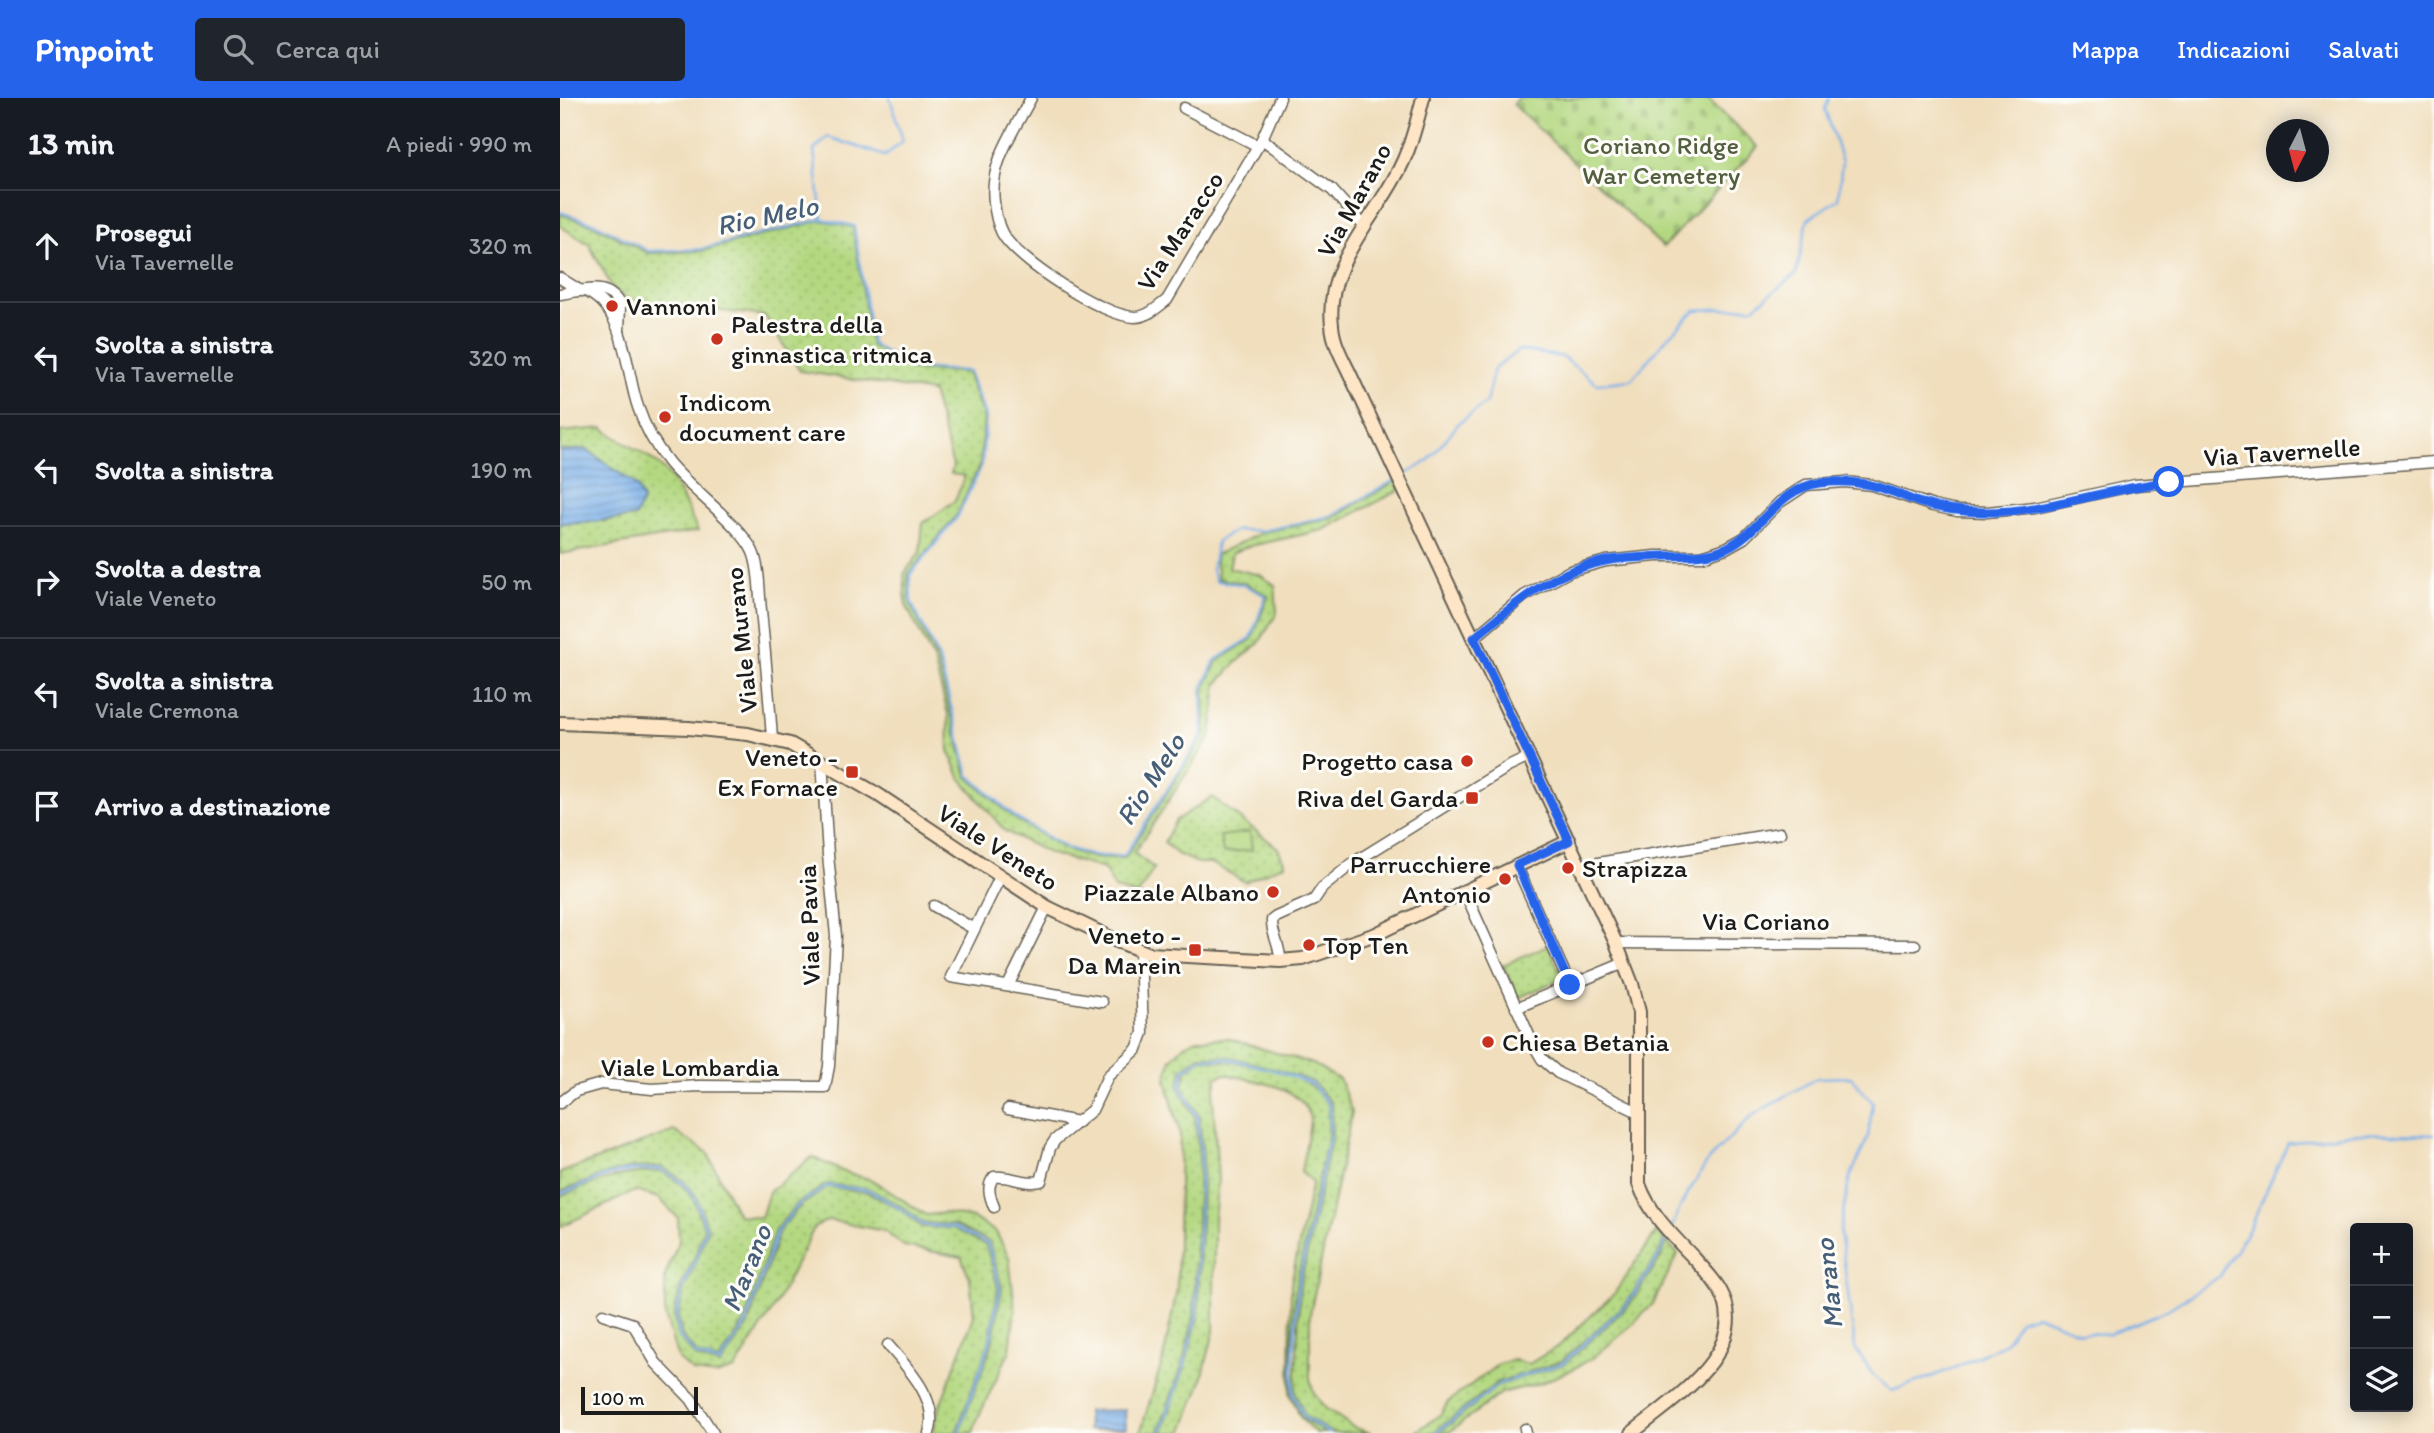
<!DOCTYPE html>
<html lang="it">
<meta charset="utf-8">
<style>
:root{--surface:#171b24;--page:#20242c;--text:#f1f3f6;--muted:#9ea1a6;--line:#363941;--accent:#2563eb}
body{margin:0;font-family:Itim,sans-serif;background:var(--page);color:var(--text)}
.controls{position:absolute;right:21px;bottom:21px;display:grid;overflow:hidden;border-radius:7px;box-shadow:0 4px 18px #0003}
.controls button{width:63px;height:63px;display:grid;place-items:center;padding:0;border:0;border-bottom:2px solid var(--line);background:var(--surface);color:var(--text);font:35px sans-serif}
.compass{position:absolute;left:1706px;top:21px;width:63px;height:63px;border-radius:50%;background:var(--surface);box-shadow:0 4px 18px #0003;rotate:186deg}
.scale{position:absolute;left:21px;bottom:18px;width:117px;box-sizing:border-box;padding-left:7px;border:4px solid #1c1c1c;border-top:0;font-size:19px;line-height:24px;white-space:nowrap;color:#1c1c1c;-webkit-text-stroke:5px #fdfcf7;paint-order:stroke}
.stop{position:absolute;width:21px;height:21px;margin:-16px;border:5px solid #2563eb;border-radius:50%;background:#fff}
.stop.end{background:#2563eb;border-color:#fff;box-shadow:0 2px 7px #0008}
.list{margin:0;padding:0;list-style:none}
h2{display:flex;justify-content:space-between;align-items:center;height:91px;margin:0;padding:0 28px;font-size:30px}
h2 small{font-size:23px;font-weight:400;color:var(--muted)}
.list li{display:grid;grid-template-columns:46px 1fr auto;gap:21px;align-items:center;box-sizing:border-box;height:112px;padding:0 28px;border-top:2px solid var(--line)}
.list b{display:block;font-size:26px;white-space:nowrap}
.list p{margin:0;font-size:23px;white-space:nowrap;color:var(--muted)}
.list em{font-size:23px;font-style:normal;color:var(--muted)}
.icon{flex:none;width:38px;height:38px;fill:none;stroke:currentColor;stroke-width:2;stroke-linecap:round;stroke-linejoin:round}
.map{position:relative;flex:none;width:1874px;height:1335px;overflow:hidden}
header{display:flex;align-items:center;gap:42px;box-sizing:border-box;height:98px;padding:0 35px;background:var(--accent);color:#fff}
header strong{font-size:33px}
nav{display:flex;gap:38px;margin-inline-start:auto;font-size:24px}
.search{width:490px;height:63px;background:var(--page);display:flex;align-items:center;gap:18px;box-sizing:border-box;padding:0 24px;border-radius:7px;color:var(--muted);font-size:26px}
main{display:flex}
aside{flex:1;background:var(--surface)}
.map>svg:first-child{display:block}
.grass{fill:url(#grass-dots);stroke:#687a4e;stroke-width:2}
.cemetery{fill:url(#cemetery-stones);stroke:#687a4e;stroke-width:2}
.garden{fill:#b4d881;stroke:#687a4e;stroke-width:2}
.water{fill:url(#water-rules);stroke:#4b6682;stroke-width:2}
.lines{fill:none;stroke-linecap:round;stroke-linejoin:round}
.stream{stroke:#7aafe8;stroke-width:2.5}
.street-casing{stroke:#666054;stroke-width:13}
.secondary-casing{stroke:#666054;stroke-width:16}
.street{stroke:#fff;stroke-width:10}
.secondary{stroke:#fde5c5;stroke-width:12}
.route{stroke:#2563eb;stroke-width:9}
.poi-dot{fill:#c8321e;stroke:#fdfcf7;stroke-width:2.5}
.labels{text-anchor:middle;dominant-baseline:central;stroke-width:6;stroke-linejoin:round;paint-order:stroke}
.park-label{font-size:26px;fill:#515e3f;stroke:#fdfcf7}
.street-label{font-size:26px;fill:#1c1c1c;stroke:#fdfcf7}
.poi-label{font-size:26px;fill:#1c1c1c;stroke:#fdfcf7;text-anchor:start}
.water-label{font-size:28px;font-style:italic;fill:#465e78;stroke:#fdfcf7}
</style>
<header>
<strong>Pinpoint</strong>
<div class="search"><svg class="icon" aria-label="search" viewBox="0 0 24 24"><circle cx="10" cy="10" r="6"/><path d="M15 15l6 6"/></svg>Cerca qui</div>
<nav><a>Mappa</a><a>Indicazioni</a><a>Salvati</a></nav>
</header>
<main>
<aside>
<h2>13 min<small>A piedi · 990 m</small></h2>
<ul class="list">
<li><svg class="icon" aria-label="ahead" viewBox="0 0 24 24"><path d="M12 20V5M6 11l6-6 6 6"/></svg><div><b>Prosegui</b><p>Via Tavernelle</p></div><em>320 m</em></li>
<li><svg class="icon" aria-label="left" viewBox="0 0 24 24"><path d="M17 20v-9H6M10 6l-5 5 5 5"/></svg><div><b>Svolta a sinistra</b><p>Via Tavernelle</p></div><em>320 m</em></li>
<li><svg class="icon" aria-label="left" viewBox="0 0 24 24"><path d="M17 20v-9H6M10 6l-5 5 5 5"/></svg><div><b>Svolta a sinistra</b></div><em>190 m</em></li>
<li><svg class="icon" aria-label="right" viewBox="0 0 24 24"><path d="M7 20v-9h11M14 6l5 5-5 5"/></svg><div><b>Svolta a destra</b><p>Viale Veneto</p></div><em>50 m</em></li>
<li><svg class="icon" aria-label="left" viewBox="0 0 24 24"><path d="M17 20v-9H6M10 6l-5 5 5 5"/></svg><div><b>Svolta a sinistra</b><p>Viale Cremona</p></div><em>110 m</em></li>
<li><svg class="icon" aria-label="arrive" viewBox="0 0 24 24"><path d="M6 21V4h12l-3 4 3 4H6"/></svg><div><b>Arrivo a destinazione</b></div></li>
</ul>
</aside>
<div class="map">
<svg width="1874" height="1335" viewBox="0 0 1874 1335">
<defs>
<pattern id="grass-dots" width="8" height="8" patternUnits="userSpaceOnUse" patternTransform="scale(1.75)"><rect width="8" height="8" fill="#b4d881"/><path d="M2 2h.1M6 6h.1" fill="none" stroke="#9ab96f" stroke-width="1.8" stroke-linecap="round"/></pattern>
<pattern id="cemetery-stones" width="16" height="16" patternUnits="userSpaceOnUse" patternTransform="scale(1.75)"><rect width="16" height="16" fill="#b4d881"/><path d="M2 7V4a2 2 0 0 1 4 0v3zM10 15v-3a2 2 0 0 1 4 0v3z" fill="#9ab96f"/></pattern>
<pattern id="water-rules" width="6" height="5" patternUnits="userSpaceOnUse" patternTransform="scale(1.75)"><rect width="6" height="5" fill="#7aafe8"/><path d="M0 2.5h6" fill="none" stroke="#638ebb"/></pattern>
</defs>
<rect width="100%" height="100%" fill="#fdfcf7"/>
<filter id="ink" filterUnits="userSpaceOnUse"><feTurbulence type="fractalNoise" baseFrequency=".0143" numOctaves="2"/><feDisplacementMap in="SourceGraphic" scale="14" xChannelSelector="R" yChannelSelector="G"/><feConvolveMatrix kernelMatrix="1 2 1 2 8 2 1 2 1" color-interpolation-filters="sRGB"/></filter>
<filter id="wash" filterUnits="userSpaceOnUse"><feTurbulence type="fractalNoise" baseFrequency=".00686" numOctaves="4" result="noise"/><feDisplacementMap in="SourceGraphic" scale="28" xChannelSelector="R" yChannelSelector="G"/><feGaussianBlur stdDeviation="1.57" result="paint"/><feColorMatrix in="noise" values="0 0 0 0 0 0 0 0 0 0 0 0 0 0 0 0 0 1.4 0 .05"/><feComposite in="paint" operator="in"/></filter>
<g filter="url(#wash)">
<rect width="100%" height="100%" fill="#f0debc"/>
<g class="grass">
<polygon points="0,116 34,127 88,155 141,153 262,122 293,129 311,247 352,272 407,274 424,321 420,366 397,417 348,477 350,505 377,562 407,678 454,720 503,750 534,760 565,760 645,636 644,592 657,563 692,541 708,498 685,485 658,481 655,457 703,434 772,420 836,383 840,392 763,432 686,449 672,455 669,470 700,477 715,487 717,515 699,545 676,565 657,586 651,638 574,755 594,770 578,797 555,791 544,771 488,755 445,733 401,681 389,653 388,617 374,563 346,507 344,476 360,454 363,425 395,403 405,378 391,376 393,368 372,294 240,273 205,218 68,202 52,189 29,146 0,128"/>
<path d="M43,330C60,345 82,352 99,367C118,384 127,411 138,433L0,456V426C25,426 49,421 75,419L77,389L26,351L0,353V334Z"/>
<polygon points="652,699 718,750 725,766 685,784 651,765 638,765 617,756 604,744 616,722"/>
<polygon points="988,847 1003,880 958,900 943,867"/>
<polygon points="667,940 753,966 780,982 792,1014 750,1216 750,1280 753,1293 764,1309 793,1329 811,1335 772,1335 745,1318 735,1294 740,1188 772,1037 771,1005 753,984 721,973 671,959 640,958 622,971 619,990 635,1019 639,1059 634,1219 621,1271 598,1335 580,1335 604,1258 617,1191 620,1036 606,981 611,961 624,947 637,941"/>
<path d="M641,961C676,963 717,970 748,986C756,990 762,1000 768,1006V1037L736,1188L731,1264L732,1295L742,1320L766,1335H756L741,1321L730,1296L731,1186L752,1084L741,1074C742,1064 751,1026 750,1020C741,986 693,983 665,976L657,979L653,1000L658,1083L654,1121V1233L641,1285L622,1335H602L624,1272L638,1220L643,1059L639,1018L623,989L626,973Z"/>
<polygon points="114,1033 147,1054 178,1117 201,1120 209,1094 252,1059 282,1073 312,1082 366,1117 386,1115 413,1120 436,1134 449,1159 455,1211 450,1252 417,1322 413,1335 399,1335 432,1246 442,1190 429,1144 394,1127 363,1125 344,1110 309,1091 267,1086 238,1105 215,1132 184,1225 159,1263 138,1257 122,1238 118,1219 124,1191 137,1162 148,1130 136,1098 124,1083 102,1069 72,1070 49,1075 0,1094 0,1075"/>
<path d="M101,1073L121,1086L133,1100L144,1130L134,1161L120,1190L114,1219L119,1239L136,1260L160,1267L188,1227L219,1133L240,1108L268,1089L308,1094L342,1113L362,1129L393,1130L426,1147L438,1190L429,1245L396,1335H373L378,1313L414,1218L410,1180L401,1159L344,1148L324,1133L269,1122L255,1128L215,1208L175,1271L156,1277L134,1274L118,1261L105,1217V1178L119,1143L118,1120L99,1100L75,1093L0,1129V1098C37,1084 60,1074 101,1073Z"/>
<polygon points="1097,1133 1104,1142 1098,1157 1067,1204 1002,1263 938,1284 873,1335 854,1335 880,1317 888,1304 939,1266 954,1262 969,1266 1000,1247 1054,1196"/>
<polygon points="1107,1144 1118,1156 1093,1206 1064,1234 1034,1259 1011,1272 981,1285 941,1295 888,1335 879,1335 939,1287 1004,1266 1070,1206 1101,1159"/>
</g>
<polygon class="cemetery" points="958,0 1147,0 1198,49 1103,149 953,6"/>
<polygon class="garden" points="690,734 692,752 663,755 660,738"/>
<g class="water">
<path d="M26,351L68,381L77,389L83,402L75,419C50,421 25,426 0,426V353Z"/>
<polygon points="565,1312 566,1330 528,1332 527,1313"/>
</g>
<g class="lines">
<g class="stream">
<polyline points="0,114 35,125 89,153 141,151 262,121 294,128 312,246 353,270 409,273 426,320 422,367 398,418 350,477 351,504 379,561 409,677 455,719 504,749 534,758 564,758 643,636 642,591 655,562 691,540 706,498 684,487 656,483 652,472 657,443 677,432 702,433 771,418 835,382"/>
<polyline points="262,121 254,52 268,39 325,58 343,43 330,0"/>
<polyline points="841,379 868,363 899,325 926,305 934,271 959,252 1003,259 1037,286 1071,282 1107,240 1135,212 1194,209 1236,176 1248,121 1278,101 1282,64 1265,11 1269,0"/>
<polyline points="0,1096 49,1077 73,1072 101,1071 123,1085 135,1099 146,1130 136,1161 122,1191 116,1219 120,1239 137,1258 160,1265 186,1226 217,1133 239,1106 268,1088 309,1092 343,1112 363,1127 393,1129 428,1146 440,1190 430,1245 398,1335"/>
<polyline points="1112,1129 1122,1105 1149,1061 1193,1017 1257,980 1291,979 1313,1005 1308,1039 1289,1082 1280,1133 1295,1250 1313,1277 1332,1293 1392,1271 1444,1246 1460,1222 1476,1217 1521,1235 1549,1236 1607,1212 1660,1178 1689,1131 1728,1045 1794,1035 1874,1037"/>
<polyline points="600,1335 623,1272 636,1220 641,1059 637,1018 621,989 624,972 641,960 671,961 721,974 752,986 769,1006 770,1037 738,1188 733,1264 733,1295 744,1319 769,1335"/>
<polyline points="876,1335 939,1286 1003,1265 1068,1205 1099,1158 1108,1139"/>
</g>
</g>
</g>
<g filter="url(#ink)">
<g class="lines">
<g class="street-casing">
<g id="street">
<path d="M471,0C454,33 429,65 434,104C435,114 437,125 442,135C456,162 544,219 575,219C587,219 598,209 607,202L702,41L720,0"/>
<polyline points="624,10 698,48"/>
<polyline points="702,41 772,92 804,128"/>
<polyline points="0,180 21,193"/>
<path d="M25,193C67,211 65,272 78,309C85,330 95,348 109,365C130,391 181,427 193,454C200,471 199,494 201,512C205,555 209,597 212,640"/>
<path d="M0,196C22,193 47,183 60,207L59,233"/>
<polyline points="914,540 964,498 1010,473 1046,463 1096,458 1142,458 1166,450 1184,440 1220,404 1246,387 1285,384 1312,387 1373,408 1397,413 1427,414 1475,409 1575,387 1874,364"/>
<polyline points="956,767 1010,887"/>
<polyline points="1020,768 1220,735"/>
<polyline points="440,779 391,879 542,904"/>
<polyline points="904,792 972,944 982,961 998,975 1078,1014"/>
<polyline points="374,808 414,831"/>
<polyline points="1056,845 1355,847"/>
<path d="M720,863C721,848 711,836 712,822L716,819L754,802L762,790L793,765L948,669L969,659"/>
<polyline points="448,888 487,809"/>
<polyline points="956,910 1064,865"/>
<polyline points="0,1005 16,993 41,986 92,991 139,988 265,989 269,968 276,838 268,757 262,663"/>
<polyline points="448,1011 518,1024"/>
<path d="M434,1109C430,1099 426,1088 434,1079C450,1077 464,1087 481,1083L490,1050L495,1042L532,1012L548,978L577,951L583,935L580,853"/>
<polyline points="43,1216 73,1226 96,1265 131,1301 153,1335"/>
<path d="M328,1247C348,1270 380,1303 369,1335"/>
<polyline points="965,1331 966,1335"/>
</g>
</g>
<g class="secondary-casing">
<g id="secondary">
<path d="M863,0C856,28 849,56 834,81C809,127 765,170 772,227C773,243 781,258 788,272L1056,845L1072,886L1079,914V1086C1090,1116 1111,1136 1133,1159C1143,1170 1153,1180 1160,1192C1194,1253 1110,1303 1072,1335"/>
<polyline points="0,625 129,630 188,636 230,646 317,696 487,809 557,843 590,856 720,863 743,861 816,836 1009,743"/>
</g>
</g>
<use href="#street" class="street"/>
<use href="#secondary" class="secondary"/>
</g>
</g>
<g class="lines" filter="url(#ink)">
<path class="route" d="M1010,887L957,767L1009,743L914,540C955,506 992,473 1045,463C1059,460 1074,460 1087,459C1114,456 1140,461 1166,450C1202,433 1218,390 1260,385C1285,382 1310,385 1333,394C1342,397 1349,401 1358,404C1380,411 1403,414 1426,414C1488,414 1548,390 1609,384"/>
</g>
<g class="poi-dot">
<circle cx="52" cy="208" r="7"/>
<circle cx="157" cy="241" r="7"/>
<circle cx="105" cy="319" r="7"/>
<circle cx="907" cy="663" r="7"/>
<rect x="285" y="667" width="14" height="14" rx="3.5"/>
<rect x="905" y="693" width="14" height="14" rx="3.5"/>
<circle cx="1008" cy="770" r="7"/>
<circle cx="945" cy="781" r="7"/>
<circle cx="713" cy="794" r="7"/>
<circle cx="749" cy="847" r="7"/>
<rect x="628" y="845" width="14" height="14" rx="3.5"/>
<circle cx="928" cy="944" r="7"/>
</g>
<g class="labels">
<g class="park-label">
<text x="1101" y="47">Coriano Ridge<tspan x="1101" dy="30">War Cemetery</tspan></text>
</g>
<g class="street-label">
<text transform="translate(794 102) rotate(-61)">Via Marano</text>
<text transform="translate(620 133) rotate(-57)">Via Maracco</text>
<text transform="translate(1722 354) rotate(-4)">Via Tavernelle</text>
<text transform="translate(181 542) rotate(-96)">Viale Murano</text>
<text transform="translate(438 749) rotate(33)">Viale Veneto</text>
<text x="1206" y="823">Via Coriano</text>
<text transform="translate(249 827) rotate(-92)">Viale Pavia</text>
<text x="130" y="969">Viale Lombardia</text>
</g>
<g class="poi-label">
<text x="66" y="208">Vannoni</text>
<text x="171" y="226">Palestra della<tspan x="171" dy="30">ginnastica ritmica</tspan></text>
<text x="119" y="304">Indicom<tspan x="119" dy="30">document care</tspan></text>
<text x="278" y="659" text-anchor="end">Veneto -<tspan x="278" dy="30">Ex Fornace</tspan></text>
<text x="893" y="663" text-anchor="end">Progetto casa</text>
<text x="898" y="700" text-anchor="end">Riva del Garda</text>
<text x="931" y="766" text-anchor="end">Parrucchiere<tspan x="931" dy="30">Antonio</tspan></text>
<text x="1022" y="770">Strapizza</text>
<text x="699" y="794" text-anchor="end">Piazzale Albano</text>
<text x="621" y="837" text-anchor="end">Veneto -<tspan x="621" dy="30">Da Marein</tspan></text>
<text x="763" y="847">Top Ten</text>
<text x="942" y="944">Chiesa Betania</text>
</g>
<g class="water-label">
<text transform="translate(207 117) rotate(-12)">Rio Melo</text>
<text transform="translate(590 681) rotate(-57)">Rio Melo</text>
<text transform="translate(186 1170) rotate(-68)">Marano</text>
<text transform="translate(1268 1186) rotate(-96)">Marano</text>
</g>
</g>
</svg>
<div class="controls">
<button>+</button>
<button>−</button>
<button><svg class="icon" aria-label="layers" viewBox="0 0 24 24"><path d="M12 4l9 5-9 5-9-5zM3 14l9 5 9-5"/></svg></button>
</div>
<svg class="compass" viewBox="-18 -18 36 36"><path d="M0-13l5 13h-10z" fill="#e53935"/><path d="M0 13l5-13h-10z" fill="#9ea1a6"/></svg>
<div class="scale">100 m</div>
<div class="stop" style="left:1609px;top:384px"></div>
<div class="stop end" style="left:1010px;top:887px"></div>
</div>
</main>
